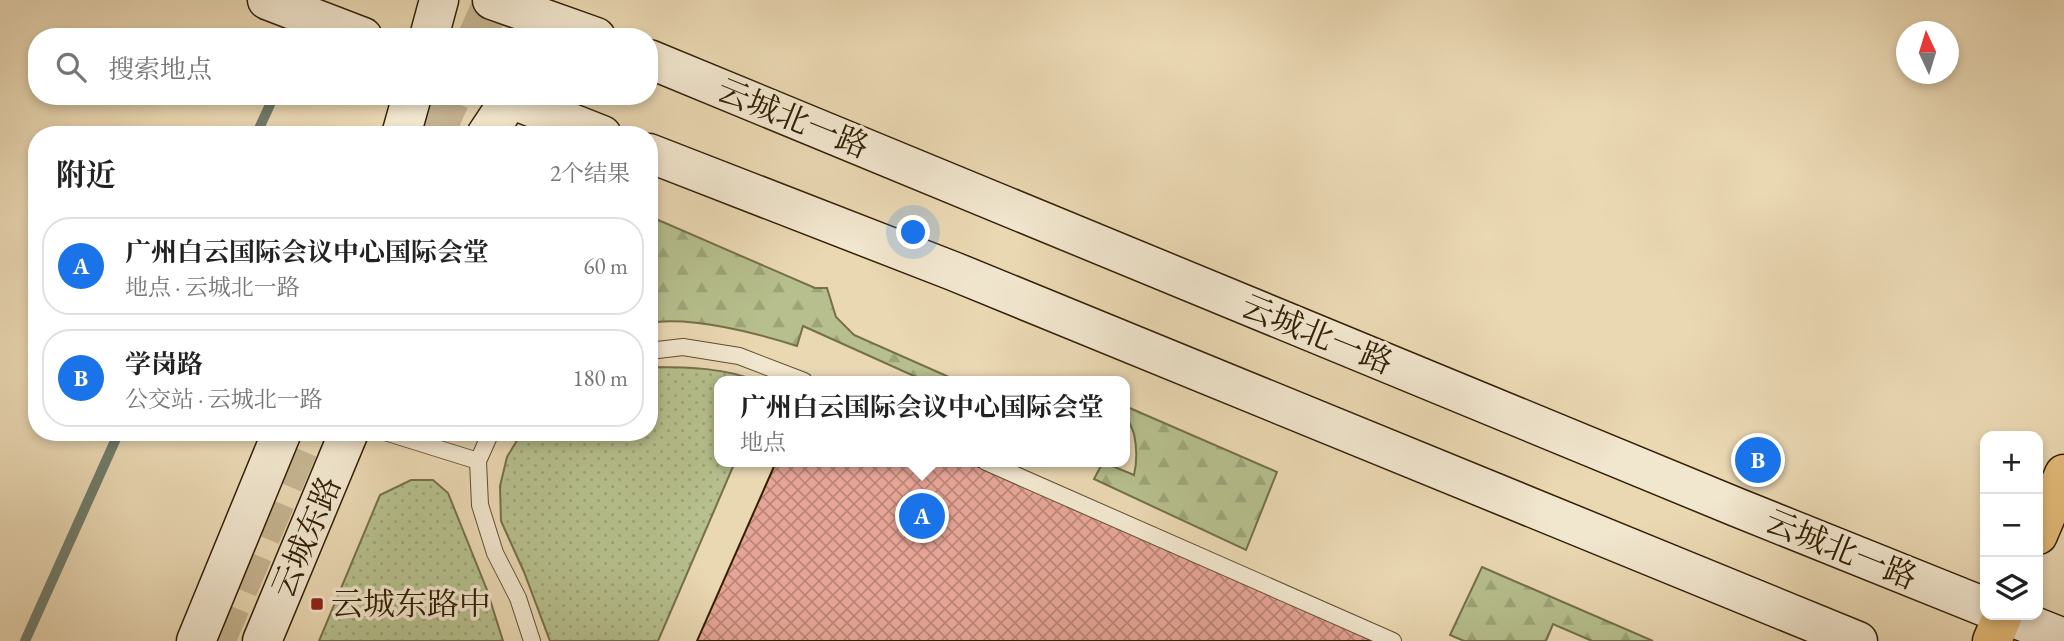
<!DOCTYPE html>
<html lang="zh">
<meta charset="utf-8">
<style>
:root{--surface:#fff;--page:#f6f6f6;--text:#222;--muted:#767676;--line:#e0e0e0;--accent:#1a73e8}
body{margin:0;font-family:"EB Garamond","Noto Serif SC",serif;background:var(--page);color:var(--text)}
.controls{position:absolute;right:21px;bottom:21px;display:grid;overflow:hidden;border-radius:14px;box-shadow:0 4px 10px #0003}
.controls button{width:63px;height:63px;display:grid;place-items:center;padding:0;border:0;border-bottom:2px solid var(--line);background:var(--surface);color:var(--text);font:35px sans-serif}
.compass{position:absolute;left:1896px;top:21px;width:63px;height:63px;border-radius:50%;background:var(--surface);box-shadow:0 4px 10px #0003;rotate:356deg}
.you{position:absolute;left:914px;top:233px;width:24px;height:24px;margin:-18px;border:5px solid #fff;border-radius:50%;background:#1a73e8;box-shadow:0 0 0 10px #1a73e833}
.badge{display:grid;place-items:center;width:46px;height:46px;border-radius:50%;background:var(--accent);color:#fff;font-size:23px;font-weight:700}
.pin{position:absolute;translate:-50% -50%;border:4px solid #fff;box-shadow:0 2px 7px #0006}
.popup{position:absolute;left:714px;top:376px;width:416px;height:91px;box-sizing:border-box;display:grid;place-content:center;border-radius:14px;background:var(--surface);filter:drop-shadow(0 2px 5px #0005);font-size:23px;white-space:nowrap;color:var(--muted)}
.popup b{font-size:26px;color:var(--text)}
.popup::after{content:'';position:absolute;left:50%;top:100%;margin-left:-14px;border:14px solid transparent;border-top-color:var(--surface)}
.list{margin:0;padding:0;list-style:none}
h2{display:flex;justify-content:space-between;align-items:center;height:91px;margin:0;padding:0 28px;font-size:30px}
h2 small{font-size:23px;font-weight:400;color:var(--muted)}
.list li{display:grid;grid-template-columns:46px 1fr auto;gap:21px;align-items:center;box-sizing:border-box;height:98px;margin:0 14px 14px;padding:0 14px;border:2px solid var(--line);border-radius:28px}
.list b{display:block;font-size:26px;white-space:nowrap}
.list p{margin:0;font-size:23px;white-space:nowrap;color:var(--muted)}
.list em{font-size:23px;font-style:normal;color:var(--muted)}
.icon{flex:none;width:38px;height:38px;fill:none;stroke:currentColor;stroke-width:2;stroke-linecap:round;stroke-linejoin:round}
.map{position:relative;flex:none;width:2064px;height:641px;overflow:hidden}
.search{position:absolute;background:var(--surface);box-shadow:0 4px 10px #0003;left:28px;top:28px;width:630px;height:77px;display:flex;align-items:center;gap:18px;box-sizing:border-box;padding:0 24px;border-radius:28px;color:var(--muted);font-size:26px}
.panel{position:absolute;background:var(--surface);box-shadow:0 4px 10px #0003;left:28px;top:126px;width:630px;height:315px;border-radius:28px}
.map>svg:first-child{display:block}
.grass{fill:url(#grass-dots);stroke:#747049;stroke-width:2}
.forest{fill:url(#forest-firs);stroke:#747049;stroke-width:2}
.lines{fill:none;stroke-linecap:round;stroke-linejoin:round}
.stream{stroke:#707c6b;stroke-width:10}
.building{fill:url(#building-cross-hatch);stroke:#332005;stroke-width:2;filter:url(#shadow)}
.secondary-tunnel{stroke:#c5b390;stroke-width:38;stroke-dasharray:38 19;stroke-linecap:butt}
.lane-casing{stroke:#614e30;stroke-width:18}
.secondary-casing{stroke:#332005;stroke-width:41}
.highway-casing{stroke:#332005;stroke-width:41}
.lane{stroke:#f1e6ce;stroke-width:16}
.secondary{stroke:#f1e6ce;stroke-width:38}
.highway{stroke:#e5bc7a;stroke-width:38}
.poi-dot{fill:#8f2418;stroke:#f1e6ce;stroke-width:2.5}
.labels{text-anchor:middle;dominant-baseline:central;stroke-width:7;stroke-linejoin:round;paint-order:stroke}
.street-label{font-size:32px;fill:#332005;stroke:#f1e6ce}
.poi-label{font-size:32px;fill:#332005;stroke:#f1e6ce;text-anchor:start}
</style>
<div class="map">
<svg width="2064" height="641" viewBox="0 0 2064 641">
<defs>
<pattern id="grass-dots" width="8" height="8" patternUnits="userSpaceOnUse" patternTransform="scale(1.75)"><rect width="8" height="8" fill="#b6bf8d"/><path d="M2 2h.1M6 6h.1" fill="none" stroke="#9da478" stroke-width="1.8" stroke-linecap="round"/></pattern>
<pattern id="forest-firs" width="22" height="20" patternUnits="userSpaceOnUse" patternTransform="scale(1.75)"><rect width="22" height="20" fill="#b6bf8d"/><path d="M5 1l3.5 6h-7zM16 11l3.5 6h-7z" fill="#9da478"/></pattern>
<pattern id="building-cross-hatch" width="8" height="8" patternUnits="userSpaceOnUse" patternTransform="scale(1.75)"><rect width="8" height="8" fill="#e6a596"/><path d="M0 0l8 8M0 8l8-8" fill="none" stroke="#bb8678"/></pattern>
<filter id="shadow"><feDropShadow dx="4.5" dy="8" stdDeviation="0" flood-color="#0004"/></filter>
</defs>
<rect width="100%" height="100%" fill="#ead8b3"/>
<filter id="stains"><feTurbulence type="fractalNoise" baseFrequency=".00286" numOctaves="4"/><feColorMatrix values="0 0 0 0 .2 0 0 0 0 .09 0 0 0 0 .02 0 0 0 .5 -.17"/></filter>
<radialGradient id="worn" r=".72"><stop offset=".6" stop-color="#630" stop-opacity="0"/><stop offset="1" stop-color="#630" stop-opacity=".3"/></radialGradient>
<g class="grass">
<path d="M654,367C689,367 725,368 757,381H719V462H735L658,641H550L524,572L501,521L500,486L507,457L522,432H649V368Z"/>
<polygon points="411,480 433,480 448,493 487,590 503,641 319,641 380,495"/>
</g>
<g class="forest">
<path d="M649,216L815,288H827L836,317L854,335L958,381H925L803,326L797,346C757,333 691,316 649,323Z"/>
<path d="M1125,406L1277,472L1246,550L1094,479L1103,462L1134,475C1137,462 1137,448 1134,434C1131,424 1125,417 1125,406Z"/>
<polygon points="1482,567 1653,641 1592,641 1553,624 1546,641 1464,641 1450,635"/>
</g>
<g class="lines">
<g class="stream">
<polyline points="256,135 274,96"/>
<polyline points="25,641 119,432"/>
</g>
</g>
<polygon class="building" points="776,462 968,462 1378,641 697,641"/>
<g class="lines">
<g class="secondary-tunnel">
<polyline points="477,37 493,0"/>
<polyline points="435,135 452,96"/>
<polyline points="216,641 306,432"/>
</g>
<g class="lane-casing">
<g id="lane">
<polyline points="649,351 683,347 739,356 804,381"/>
<polyline points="385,432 478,461"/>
<polyline points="491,432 478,461 480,505 495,553 518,598 532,641"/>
<polyline points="986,462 1393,641"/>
</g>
</g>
<g class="secondary-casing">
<g id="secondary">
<polyline points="267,0 363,37"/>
<polyline points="492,0 596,37"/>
<polyline points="429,37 439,0"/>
<polyline points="649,59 1736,507 1985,607"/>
<polyline points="503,96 602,135"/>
<polyline points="401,135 412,96"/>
<polyline points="486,135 512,96"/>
<polyline points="649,153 953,271 1858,641"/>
<polyline points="2006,615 2064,638"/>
<polyline points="196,641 282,432"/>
<polyline points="262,641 349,432"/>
</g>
</g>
<g class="highway-casing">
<g id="highway">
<polyline points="2038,535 2064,474"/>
<polyline points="1992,641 2003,615"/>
</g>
</g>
<use href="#lane" class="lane"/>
<use href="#secondary" class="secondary"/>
<use href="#highway" class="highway"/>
</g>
<rect class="poi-dot" x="310" y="597" width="14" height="14" rx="3.5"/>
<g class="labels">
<g class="street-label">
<text transform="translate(793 118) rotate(22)">云城北一路</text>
<text transform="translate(1317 334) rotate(22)">云城北一路</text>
<text transform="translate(306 537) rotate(-67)">云城东路</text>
<text transform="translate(1841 549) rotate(22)">云城北一路</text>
</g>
<g class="poi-label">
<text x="331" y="604">云城东路中</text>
</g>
</g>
<rect width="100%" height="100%" filter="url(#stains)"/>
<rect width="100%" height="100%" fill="url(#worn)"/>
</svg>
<div class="controls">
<button>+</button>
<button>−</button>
<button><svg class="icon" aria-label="layers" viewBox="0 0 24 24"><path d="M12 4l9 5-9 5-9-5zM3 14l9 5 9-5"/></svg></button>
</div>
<svg class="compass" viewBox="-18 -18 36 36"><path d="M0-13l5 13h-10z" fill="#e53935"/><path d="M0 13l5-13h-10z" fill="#767676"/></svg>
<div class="you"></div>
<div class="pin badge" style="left:922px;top:516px">A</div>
<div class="popup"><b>广州白云国际会议中心国际会堂</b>地点</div>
<div class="pin badge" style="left:1758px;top:460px">B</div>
<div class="search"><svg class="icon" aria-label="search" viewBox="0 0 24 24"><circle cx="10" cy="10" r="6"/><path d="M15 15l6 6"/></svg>搜索地点</div>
<section class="panel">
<h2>附近<small>2个结果</small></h2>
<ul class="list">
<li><span class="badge">A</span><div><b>广州白云国际会议中心国际会堂</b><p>地点 · 云城北一路</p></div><em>60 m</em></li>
<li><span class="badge">B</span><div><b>学岗路</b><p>公交站 · 云城北一路</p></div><em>180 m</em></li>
</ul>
</section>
</div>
